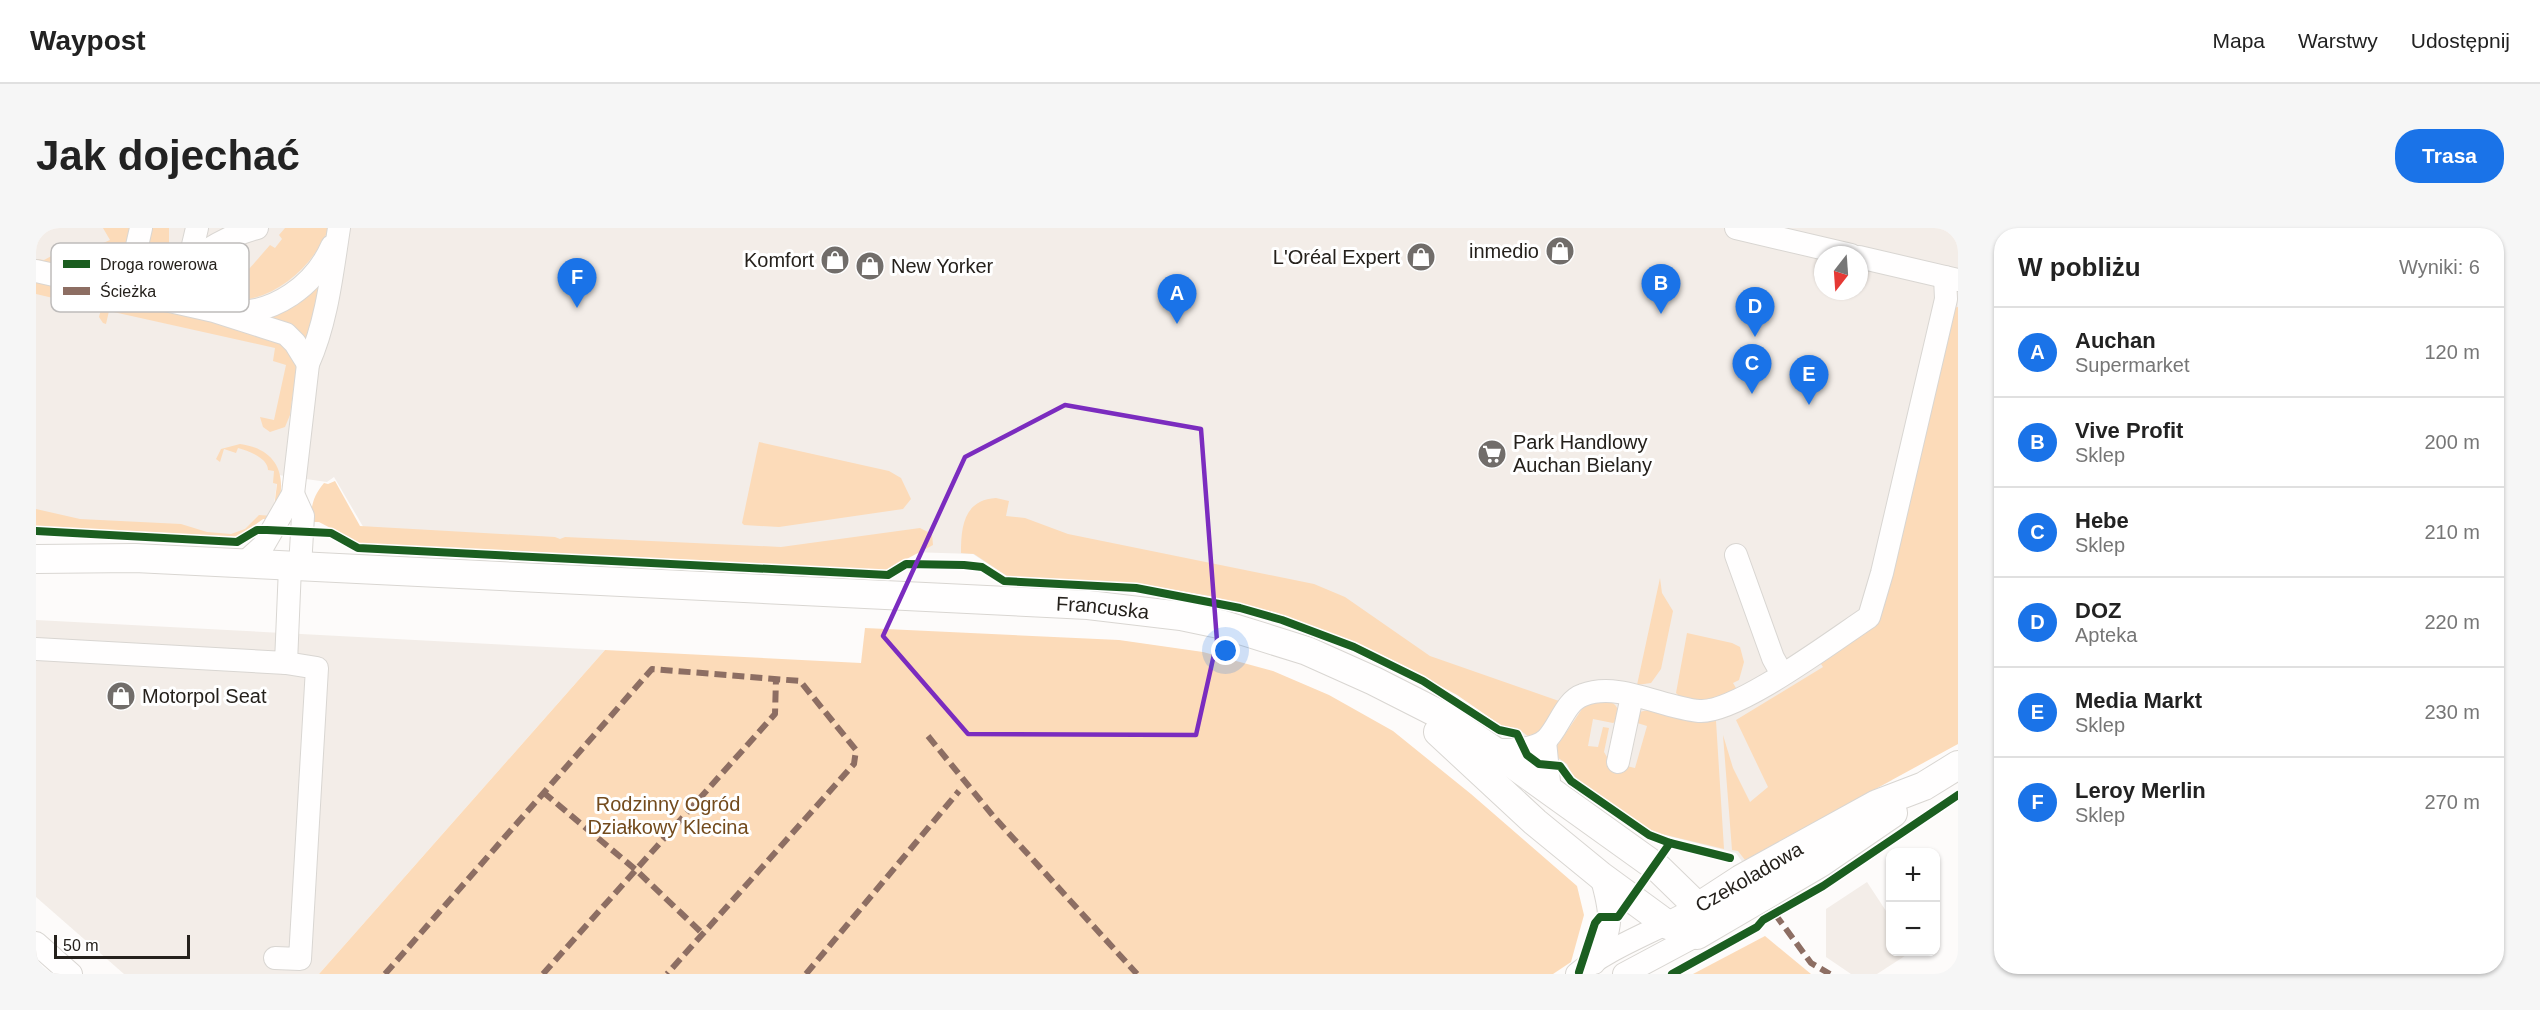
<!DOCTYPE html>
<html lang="pl">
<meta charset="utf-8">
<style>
:root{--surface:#fff;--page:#f6f6f6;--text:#222;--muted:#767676;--line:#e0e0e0;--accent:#1a73e8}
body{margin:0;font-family:Helvetica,sans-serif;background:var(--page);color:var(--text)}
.controls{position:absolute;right:18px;bottom:18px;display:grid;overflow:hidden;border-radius:12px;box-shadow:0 2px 4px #0004}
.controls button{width:54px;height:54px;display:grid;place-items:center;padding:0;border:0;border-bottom:2px solid var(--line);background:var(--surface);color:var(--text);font:30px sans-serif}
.compass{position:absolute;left:1778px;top:18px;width:54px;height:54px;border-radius:50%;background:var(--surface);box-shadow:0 2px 4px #0004;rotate:197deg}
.scale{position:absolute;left:18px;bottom:15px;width:136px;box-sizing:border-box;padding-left:6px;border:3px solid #25211c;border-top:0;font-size:16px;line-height:21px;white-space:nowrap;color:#25211c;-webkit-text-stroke:4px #fff;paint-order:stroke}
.you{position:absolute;left:1190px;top:423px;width:21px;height:21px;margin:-15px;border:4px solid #fff;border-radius:50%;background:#1a73e8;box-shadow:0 0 0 9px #1a73e833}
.badge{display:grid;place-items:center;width:39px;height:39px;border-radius:50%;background:var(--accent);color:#fff;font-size:20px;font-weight:700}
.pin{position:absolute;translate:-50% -50px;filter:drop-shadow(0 2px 3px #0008)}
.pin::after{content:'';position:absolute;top:32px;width:21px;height:18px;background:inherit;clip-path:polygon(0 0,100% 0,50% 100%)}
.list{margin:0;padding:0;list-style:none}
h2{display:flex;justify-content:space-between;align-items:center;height:78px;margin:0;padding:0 24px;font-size:26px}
h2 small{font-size:20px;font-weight:400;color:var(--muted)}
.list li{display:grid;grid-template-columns:39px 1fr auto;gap:18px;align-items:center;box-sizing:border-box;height:90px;padding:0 24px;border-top:2px solid var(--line)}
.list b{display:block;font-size:22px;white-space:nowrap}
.list p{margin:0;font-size:20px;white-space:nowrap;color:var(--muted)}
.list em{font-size:20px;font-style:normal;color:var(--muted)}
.map{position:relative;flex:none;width:1922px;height:746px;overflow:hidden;border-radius:24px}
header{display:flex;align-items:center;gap:36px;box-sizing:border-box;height:84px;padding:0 30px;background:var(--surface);border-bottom:2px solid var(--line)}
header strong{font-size:28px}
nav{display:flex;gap:33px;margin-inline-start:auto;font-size:21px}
.intro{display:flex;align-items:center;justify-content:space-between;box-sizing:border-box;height:144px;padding:0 36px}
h1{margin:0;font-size:42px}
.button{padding:15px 27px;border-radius:24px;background:var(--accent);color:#fff;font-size:21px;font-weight:700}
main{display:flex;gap:36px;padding:0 36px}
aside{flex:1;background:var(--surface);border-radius:24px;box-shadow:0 2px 4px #0004}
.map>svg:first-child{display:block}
.built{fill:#f3ede8;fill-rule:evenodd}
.green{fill:#fcdbb9}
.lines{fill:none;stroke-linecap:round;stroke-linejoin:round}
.minor-casing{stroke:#d9d6d2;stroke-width:24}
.major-casing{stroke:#d9d6d2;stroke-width:30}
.minor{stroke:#fffefe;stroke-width:22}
.major{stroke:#fffefe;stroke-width:28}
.quiet{stroke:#8d6e63;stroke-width:6;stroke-dasharray:12 6;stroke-linecap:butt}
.cycleway-casing{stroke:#fff;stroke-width:11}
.cycleway{stroke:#1b5e20;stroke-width:8}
.marked{fill:none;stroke:#7b2cbf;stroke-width:4.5;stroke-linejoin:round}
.labels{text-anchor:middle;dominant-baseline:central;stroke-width:6;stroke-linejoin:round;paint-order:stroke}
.poi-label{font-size:20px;fill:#25211c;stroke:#fff;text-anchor:end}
.street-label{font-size:20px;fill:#25211c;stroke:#fff}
.park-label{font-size:20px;fill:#734b1d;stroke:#fff}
.key{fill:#fff;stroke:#bebcbb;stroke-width:1.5}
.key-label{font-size:16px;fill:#25211c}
</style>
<header>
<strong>Waypost</strong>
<nav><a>Mapa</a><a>Warstwy</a><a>Udostępnij</a></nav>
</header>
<div class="intro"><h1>Jak dojechać</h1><a class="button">Trasa</a></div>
<main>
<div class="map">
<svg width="1922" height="746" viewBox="0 0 1922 746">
<rect width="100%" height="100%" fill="#fdfbfa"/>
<g class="built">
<path d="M0,0H1922V278L1856,552L1707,635L1700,625L1613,603L1421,466L1361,432L1321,414L1250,388L1177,369L1097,353L972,349L937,326L332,307L298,249L291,254L242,247L236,291H227L202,308L0,298ZM1787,27H1823V63H1787Z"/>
<polygon points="0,392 569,422 283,746 88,746 0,669"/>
<polygon points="1831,654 1854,689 1854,724 1875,724 1841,746 1815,746 1790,729 1790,681"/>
</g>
<g class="green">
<polygon points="67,0 100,0 90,33 70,45 62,46 0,33 0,31 8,32 25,23 31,35 54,22 60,32 70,26 65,16 74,12"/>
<polygon points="115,0 133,0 133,36 112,54 96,54"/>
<path d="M249,0H293C274,44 234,77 184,73C167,72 150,66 133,63L139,53C200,65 194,62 234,17L239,20L246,11L243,7Z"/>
<polygon points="285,52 273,115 231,90"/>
<polygon points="0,53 37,62 34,74 0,66"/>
<polygon points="77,71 240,107 261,136 254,187 249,199 234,204 227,199 224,189 238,192 250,137 237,133 239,120 73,83 70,96 67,95 63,89 66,77"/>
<polygon points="1922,79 1922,516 1709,632 1702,623 1696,622 1687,507 1697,540 1714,574 1732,559 1700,492 1787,439 1783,433 1844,390 1914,80"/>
<polygon points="723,214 853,243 865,250 875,271 867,281 743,299 708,297 706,295"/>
<path d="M204,216C247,222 253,256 237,291H227L202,309L0,298V281L44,291L145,296L171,304L195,306L209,301L223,287L237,288L241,256L237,255L238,243L232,242C232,230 213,223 202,220L200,225L188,221L184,234L180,231L185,221Z"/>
<path d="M299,253L324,298L519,309L524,311L529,309L745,319L884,300L896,306L897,317L850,342L323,315L283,294H276C274,278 278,267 288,255L292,256Z"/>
<path d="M960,270L973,273L970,288L989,290L1032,306L1278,356L1309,369L1394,428L1523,473L1506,503L1496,511L1481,500L1466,498L1421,467L1366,437L1321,415L1241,385L1174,368L1120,359L1073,354L971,348L938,326L925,325C925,298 928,272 960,270Z"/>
<polygon points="1624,350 1626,365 1637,383 1625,441 1615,455 1601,457"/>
<polygon points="829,400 1083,412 1167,424 1237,443 1293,467 1357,503 1435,566 1541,658 1548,687 1535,734 1517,746 283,746 569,422 825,435"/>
<path d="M1651,405L1696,415L1704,419L1708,434L1703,452L1697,455L1700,460C1676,475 1670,474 1643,468L1640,465Z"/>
<path d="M1557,473C1574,474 1581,471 1584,490L1577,495L1557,491L1552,518L1562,519L1567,499L1573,500L1568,524L1574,534L1599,540L1611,498L1598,494L1604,484C1625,477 1656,496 1680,493L1688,621L1613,603L1537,549L1531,536L1518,527L1519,521L1546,481Z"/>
<polygon points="1729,708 1775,746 1657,746"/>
</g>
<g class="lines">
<g class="minor-casing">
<g id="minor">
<polyline points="1700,0 1815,27"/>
<polyline points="1823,29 1922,52"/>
<polyline points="153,34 161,0"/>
<polyline points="0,43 178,83 228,99 250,106 259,115 272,136"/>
<polyline points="68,58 96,40 105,0"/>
<path d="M109,67C143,42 180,10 221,0"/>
<path d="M194,84C238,87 279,57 296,18"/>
<polyline points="257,266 267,288 264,339"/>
<polyline points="1700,327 1737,430 1746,446"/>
<path d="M207,336L227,318L257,266L272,136C291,94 296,45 303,0"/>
<polyline points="0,421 250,435 254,339"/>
<polyline points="1509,513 1514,564"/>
<path d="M1457,522C1473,522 1497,523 1510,512C1523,500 1529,473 1547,467C1582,453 1627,480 1663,483C1700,486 1798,412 1833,389L1846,345L1910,71L1909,49"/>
<polyline points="1582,534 1596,468"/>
<polyline points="0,715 35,746"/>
<polyline points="239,730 264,731 281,440 250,435"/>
<path d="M1558,735C1578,700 1576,686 1565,648"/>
<path d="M1541,746C1576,717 1623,702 1662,679"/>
<polyline points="1588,746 1661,707 1662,695"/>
</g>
</g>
<g class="major-casing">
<g id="major">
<path id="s1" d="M0,331L99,330L1052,377L1145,388L1188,397L1271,423L1338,453L1407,488L1457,522L1623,641L1662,679L1705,651L1841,576L1888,558L1922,537"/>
<polyline points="1402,504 1499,594 1565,648 1632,697 1661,707 1784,635 1857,585"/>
</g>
</g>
<use href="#minor" class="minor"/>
<use href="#major" class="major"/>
<g class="quiet">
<polyline points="892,508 958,589 1101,746"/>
<polyline points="507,564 600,642 667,706"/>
<polyline points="1739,686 1775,735 1794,746"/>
<polyline points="349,746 616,441 764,453 820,522 818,536 631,746"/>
<polyline points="507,746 739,486 740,451"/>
<polyline points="770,746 923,563"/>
</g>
<g class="cycleway-casing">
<g id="cycleway">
<polyline points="0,303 201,314 221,302 231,302 295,305 322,320 852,347 870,336 928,337 946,339 968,353 1100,360 1204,380 1246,392 1318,419 1387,453 1463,502 1481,506 1491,527 1503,536 1524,538 1535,553 1613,607 1634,615 1694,630"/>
<polyline points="1543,744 1559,695 1564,689 1582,689 1634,615"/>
<polyline points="1636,746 1721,699 1727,692 1787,658 1922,567"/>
</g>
</g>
<use href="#cycleway" class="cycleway"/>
</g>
<path class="marked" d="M1029,177L1165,201L1181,413L1160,507L932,506L847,408L929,229Z"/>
<defs>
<g id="shop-disc" transform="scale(1.5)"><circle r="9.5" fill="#716d6a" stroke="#fff"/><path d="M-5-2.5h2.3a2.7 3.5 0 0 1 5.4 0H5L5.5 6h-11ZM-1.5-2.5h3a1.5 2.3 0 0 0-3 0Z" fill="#fff"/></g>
<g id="supermarket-disc" transform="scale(1.5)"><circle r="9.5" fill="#716d6a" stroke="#fff"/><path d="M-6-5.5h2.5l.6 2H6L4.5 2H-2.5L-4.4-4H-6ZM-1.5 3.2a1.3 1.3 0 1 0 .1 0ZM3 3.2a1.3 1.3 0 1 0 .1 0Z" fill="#fff"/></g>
</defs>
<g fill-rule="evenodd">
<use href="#shop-disc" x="1524" y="23"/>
<use href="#shop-disc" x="1385" y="29"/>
<use href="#shop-disc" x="799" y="32"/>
<use href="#shop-disc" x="834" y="38"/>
<use href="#supermarket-disc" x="1456" y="226"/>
<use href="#shop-disc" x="85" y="468"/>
</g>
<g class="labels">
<g class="poi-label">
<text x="1503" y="23">inmedio</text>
<text x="1364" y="29">L'Oréal Expert</text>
<text x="778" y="32">Komfort</text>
<text x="855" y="38" text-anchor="start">New Yorker</text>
<text x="1477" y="214" text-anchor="start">Park Handlowy<tspan x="1477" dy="23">Auchan Bielany</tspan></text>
<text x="106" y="468" text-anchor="start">Motorpol Seat</text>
</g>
<g class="street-label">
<text stroke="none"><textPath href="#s1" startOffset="1068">Francuska</textPath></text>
<text transform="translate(1713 649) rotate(-30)">Czekoladowa</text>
</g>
<g class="park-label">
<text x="632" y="576">Rodzinny Ogród<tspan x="632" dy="23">Działkowy Klecina</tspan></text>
</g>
</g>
<rect x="15" y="15" width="198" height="69" rx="9" class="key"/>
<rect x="27" y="32" width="27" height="8" fill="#1b5e20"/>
<rect x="27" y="59" width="27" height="8" fill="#8d6e63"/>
<g class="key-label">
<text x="64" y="42">Droga rowerowa</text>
<text x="64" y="69">Ścieżka</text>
</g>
</svg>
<div class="controls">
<button>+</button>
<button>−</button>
</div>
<svg class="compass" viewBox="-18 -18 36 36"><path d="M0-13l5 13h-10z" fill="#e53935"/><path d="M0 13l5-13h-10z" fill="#767676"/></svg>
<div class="scale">50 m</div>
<div class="you"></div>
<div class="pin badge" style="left:1141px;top:96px">A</div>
<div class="pin badge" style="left:1625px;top:86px">B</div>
<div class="pin badge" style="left:1716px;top:166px">C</div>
<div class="pin badge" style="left:1719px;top:109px">D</div>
<div class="pin badge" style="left:1773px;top:177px">E</div>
<div class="pin badge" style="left:541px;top:80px">F</div>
</div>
<aside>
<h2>W pobliżu<small>Wyniki: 6</small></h2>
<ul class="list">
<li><span class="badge">A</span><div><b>Auchan</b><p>Supermarket</p></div><em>120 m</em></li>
<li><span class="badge">B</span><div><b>Vive Profit</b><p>Sklep</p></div><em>200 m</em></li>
<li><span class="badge">C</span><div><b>Hebe</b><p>Sklep</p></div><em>210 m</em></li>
<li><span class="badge">D</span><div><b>DOZ</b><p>Apteka</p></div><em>220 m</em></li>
<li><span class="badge">E</span><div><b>Media Markt</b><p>Sklep</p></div><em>230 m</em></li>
<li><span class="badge">F</span><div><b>Leroy Merlin</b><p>Sklep</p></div><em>270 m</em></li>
</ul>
</aside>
</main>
